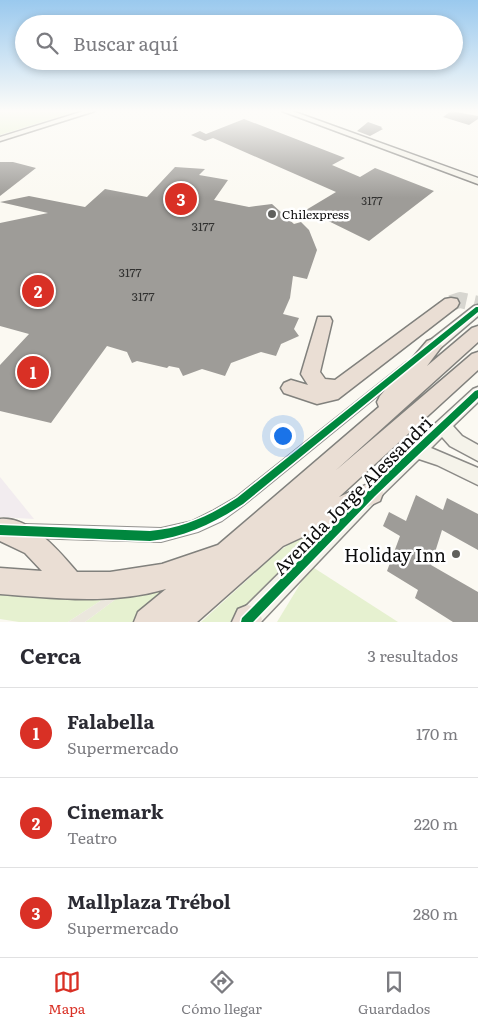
<!DOCTYPE html>
<html lang="es">
<meta charset="utf-8">
<style>
:root{--surface:#fff;--page:#f2f2f3;--text:#2b2b33;--muted:#7c7c81;--line:#e1e1e2;--accent:#d93025}
body{margin:0;font-family:Literata,serif;background:var(--page);color:var(--text)}
.you{position:absolute;left:282px;top:435px;width:18px;height:18px;margin:-12px;border:4px solid #fff;border-radius:50%;background:#1a73e8;box-shadow:0 0 0 8px #1a73e833}
.badge{display:grid;place-items:center;width:32px;height:32px;border-radius:50%;background:var(--accent);color:#fff;font-size:16px;font-weight:700}
.pin{position:absolute;translate:-50% -50%;border:2px solid #fff;box-shadow:0 1px 5px #0006}
.list{margin:0;padding:0;list-style:none}
h2{display:flex;justify-content:space-between;align-items:center;height:65px;margin:0;padding:0 20px;font-size:21px}
h2 small{font-size:16px;font-weight:400;color:var(--muted)}
.list li{display:grid;grid-template-columns:32px 1fr auto;gap:15px;align-items:center;box-sizing:border-box;height:90px;padding:0 20px;border-top:1px solid var(--line)}
.list b{display:block;font-size:19px;white-space:nowrap}
.list p{margin:0;font-size:16px;white-space:nowrap;color:var(--muted)}
.list em{font-size:16px;font-style:normal;color:var(--muted)}
.icon{flex:none;width:28px;height:28px;fill:none;stroke:currentColor;stroke-width:2;stroke-linecap:round;stroke-linejoin:round}
.map{position:relative;flex:none;width:478px;height:622px;overflow:hidden}
.search{position:absolute;background:var(--surface);box-shadow:0 2px 8px #0003;left:15px;right:15px;top:15px;height:55px;display:flex;align-items:center;gap:12px;box-sizing:border-box;padding:0 18px;border-radius:28px;color:var(--muted);font-size:19px}
.sheet{height:335px;background:var(--surface)}
nav{display:flex;justify-content:space-around;align-items:center;box-sizing:border-box;height:70px;border-top:1px solid var(--line);background:var(--surface);font-size:14px;color:var(--muted)}
nav a{display:grid;justify-items:center;gap:2px}
nav .on{color:var(--accent)}
.map>svg:first-child{display:block}
.industrial{fill:#f2ecef}
.green{fill:#e6f1d0}
.plaza{fill:#ebe7dd}
.building{fill:#9e9c98}
.lines{fill:none;stroke-linecap:round;stroke-linejoin:round}
.highway-tunnel{stroke:#d7d6d0;stroke-width:16;stroke-dasharray:16 8;stroke-linecap:butt}
.street-casing{stroke:#949390;stroke-width:2}
.secondary-casing{stroke:#8b8a87;stroke-width:3}
.highway-casing{stroke:#81817d;stroke-width:3}
.street{fill:#fefefd;fill-rule:evenodd}
.secondary{fill:#f5f3ea;fill-rule:evenodd}
.highway{fill:#eaded4;fill-rule:evenodd}
.cycleway-casing{stroke:#fff;stroke-width:3}
.cycleway{fill:#00873e;fill-rule:evenodd}
.poi-dot{fill:#60605d;stroke:#fff;stroke-width:2}
.labels{text-anchor:middle;dominant-baseline:central;stroke-width:5;stroke-linejoin:round;paint-order:stroke}
.far-number-label{font-size:11px;fill:#313130}
.far-poi-label{font-size:12px;fill:#0d0d0d;stroke:#fff;text-anchor:start}
.number-label{font-size:12px;fill:#313130}
.near-street-label{font-size:18px;fill:#0d0d0d;stroke:#fff}
.near-poi-label{font-size:18px;fill:#0d0d0d;stroke:#fff;text-anchor:end}
</style>
<div class="map">
<svg width="478" height="622" viewBox="0 0 478 622">
<rect width="100%" height="100%" fill="#fbf9f2"/>
<polygon class="industrial" points="0,477 34,519 0,517"/>
<g class="green">
<polygon points="0,111 78,111 0,135"/>
<polygon points="318,524 317,536 234,622 201,622 278,552"/>
<polygon points="311,566 398,622 277,622"/>
<polygon points="159,587 172,589 133,622 85,622 120,596"/>
<polygon points="0,590 108,596 68,622 19,622 0,619"/>
</g>
<polygon class="plaza" points="108,596 120,596 85,622 68,622"/>
<g class="building">
<polygon points="451,111 478,116 478,119 469,125 443,117"/>
<polygon points="244,119 345,158 332,165 360,177 375,168 434,191 369,241 306,210 336,192 213,138 205,141 191,135 200,131 206,134"/>
<polygon points="368,122 382,127 381,128 383,129 370,136 357,131"/>
<polygon points="0,162 13,162 36,168 0,196"/>
<polygon points="175,167 205,169 199,175 228,180 214,200 249,207 272,204 294,224 301,222 309,230 317,250 307,279 293,276 290,298 283,314 299,318 294,329 299,336 281,344 276,356 261,352 231,363 225,376 202,369 183,376 179,368 169,366 167,368 137,361 132,363 127,352 107,346 51,423 0,411 0,365 29,334 0,326 0,223 48,213 0,202 29,196 85,207 105,189 147,197"/>
<polygon points="416,495 443,510 447,498 478,514 478,550 442,530 431,565 478,592 478,622 453,622 415,598 418,590 387,571 400,536 383,526 389,512 406,521"/>
</g>
<g class="lines">
<polyline class="highway-tunnel" points="451,303 460,300 478,304"/>
<g class="street-casing">
<polygon id="street" points="409,361 412,362 414,365 412,368 244,505 222,521 198,532 161,542 26,538 21,536 19,531 21,526 26,524 161,528 192,521 212,511 236,497 406,362"/>
</g>
<g class="secondary-casing">
<g id="secondary">
<polygon points="84,111 95,111 0,141 0,137"/>
<polygon points="282,111 292,111 478,178 478,184"/>
<polygon points="478,305 478,316 438,350 428,350 426,346 428,342 474,306"/>
<polygon points="478,387 478,402 453,426 462,436 478,445 478,461 450,446 442,437 431,448 478,468 478,485 437,465 419,459 378,499 261,622 235,622 238,614 366,487 473,389"/>
</g>
</g>
<g class="highway-casing">
<g id="highway">
<polygon points="451,298 457,299 459,303 457,307 338,399 317,404 284,393 281,388 284,383 291,380 308,385 301,374 318,317 330,317 332,321 320,372 325,379 335,380 445,299"/>
<path d="M478,326V342L335,471L472,354L478,352V370L339,497L372,482L380,485L383,493L380,501L283,546L197,622H134L138,612L166,589C112,605 55,598 0,594V568L42,571L25,553L0,541V519C30,516 60,552 77,572H110L162,564L218,545L379,407L377,402L380,396L427,341L433,339L439,341L442,346L427,366L472,328Z"/>
<polygon points="248,605 258,609 262,619 261,622 232,622 238,609"/>
</g>
</g>
<use href="#street" class="street"/>
<use href="#secondary" class="secondary"/>
<use href="#highway" class="highway"/>
<g class="cycleway-casing">
<g id="cycleway">
<path d="M476,307H478V312L243,504C214,523 185,537 150,541L0,535V525L150,531C184,528 209,516 237,498Z"/>
<polygon points="478,390 478,398 375,496 253,622 241,622 242,618 369,490 475,391"/>
</g>
</g>
<use href="#cycleway" class="cycleway"/>
</g>
<linearGradient id="sky" x2="0" y2="1"><stop stop-color="#9ac9ee"/><stop offset="0.56" stop-color="#fdfcf9"/><stop offset="1" stop-color="#fdfcf9" stop-opacity="0"/></linearGradient>
<rect width="478" height="198" fill="url(#sky)"/>
<g class="poi-dot">
<circle cx="272" cy="214" r="5"/>
<circle cx="456" cy="554" r="5"/>
</g>
<g class="labels">
<g class="far-number-label">
<text x="372" y="200">3177</text>
</g>
<g class="far-poi-label">
<text x="282" y="214">Chilexpress</text>
</g>
<g class="number-label">
<text x="203" y="226">3177</text>
<text x="130" y="272">3177</text>
<text x="143" y="296">3177</text>
</g>
<g class="near-street-label">
<text transform="translate(352 495) rotate(-45)">Avenida Jorge Alessandri</text>
</g>
<g class="near-poi-label">
<text x="446" y="554">Holiday Inn</text>
</g>
</g>
</svg>
<div class="you"></div>
<div class="pin badge" style="left:33px;top:372px">1</div>
<div class="pin badge" style="left:38px;top:291px">2</div>
<div class="pin badge" style="left:181px;top:199px">3</div>
<div class="search"><svg class="icon" aria-label="search" viewBox="0 0 24 24"><circle cx="10" cy="10" r="6"/><path d="M15 15l6 6"/></svg>Buscar aquí</div>
</div>
<section class="sheet">
<h2>Cerca<small>3 resultados</small></h2>
<ul class="list">
<li><span class="badge">1</span><div><b>Falabella</b><p>Supermercado</p></div><em>170 m</em></li>
<li><span class="badge">2</span><div><b>Cinemark</b><p>Teatro</p></div><em>220 m</em></li>
<li><span class="badge">3</span><div><b>Mallplaza Trébol</b><p>Supermercado</p></div><em>280 m</em></li>
</ul>
</section>
<nav>
<a class="on"><svg class="icon" aria-label="map" viewBox="0 0 24 24"><path d="M3 6l6-2 6 2 6-2v14l-6 2-6-2-6 2zM9 4v14M15 6v14"/></svg>Mapa</a>
<a><svg class="icon" aria-label="directions" viewBox="0 0 24 24"><path d="M12 3l9 9-9 9-9-9zM9 14v-3h6M13 9l2 2-2 2"/></svg>Cómo llegar</a>
<a><svg class="icon" aria-label="saved" viewBox="0 0 24 24"><path d="M7 4h10v16l-5-4-5 4z"/></svg>Guardados</a>
</nav>
